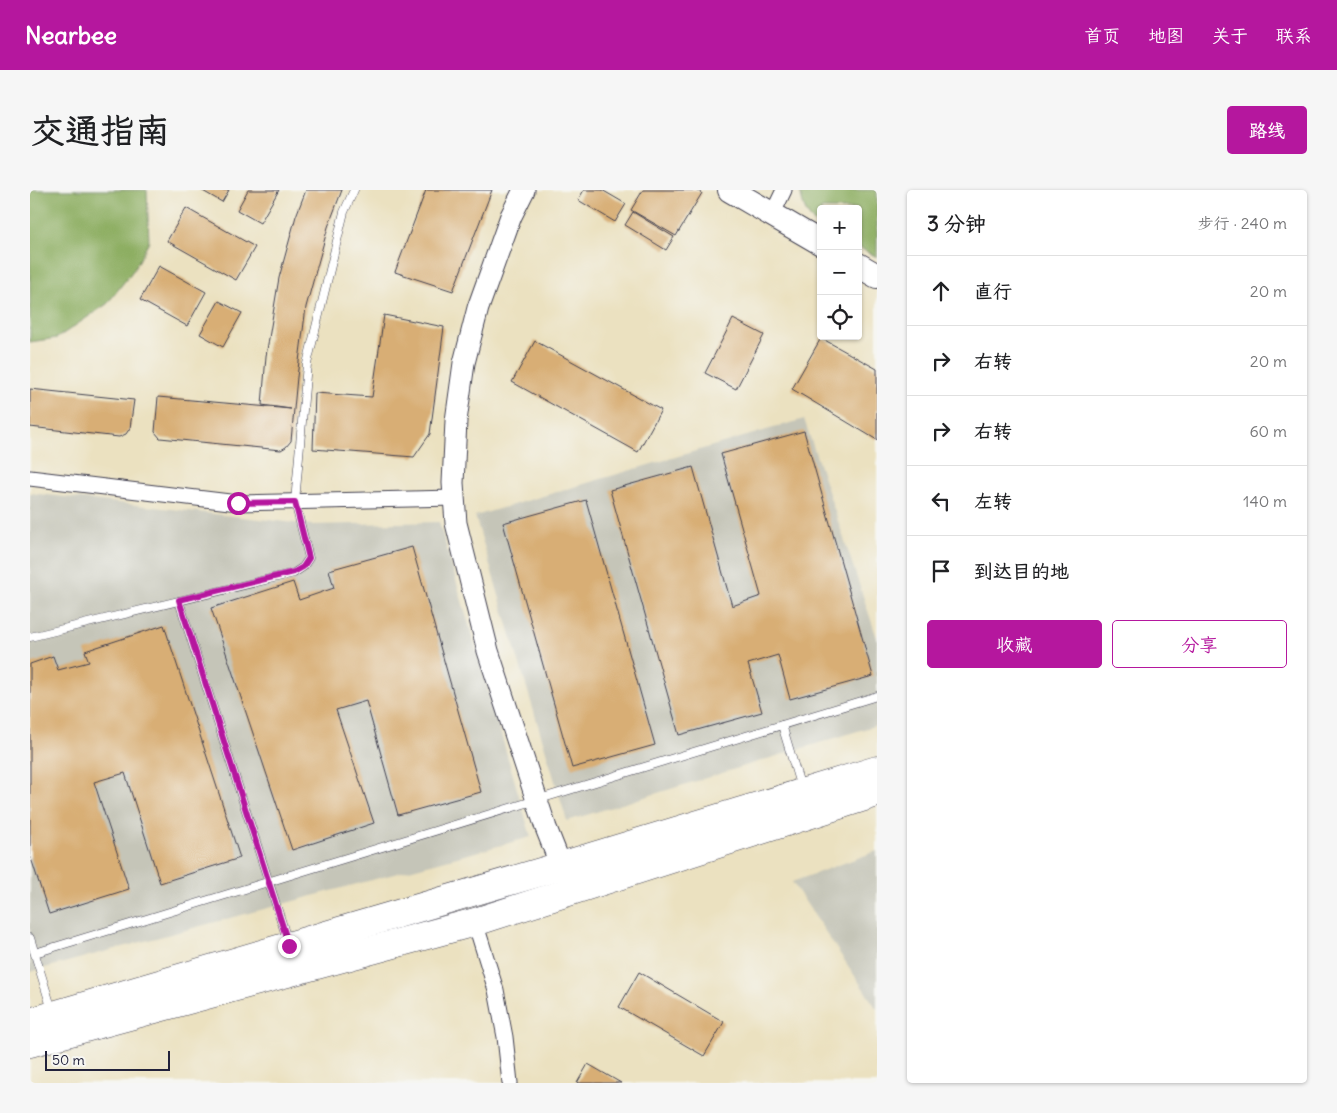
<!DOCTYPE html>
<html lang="zh">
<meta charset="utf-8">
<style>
:root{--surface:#fff;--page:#f6f6f6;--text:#202124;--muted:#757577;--line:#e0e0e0;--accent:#b5179e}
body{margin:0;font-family:Delius,"LXGW WenKai TC",sans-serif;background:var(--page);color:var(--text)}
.controls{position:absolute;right:15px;top:15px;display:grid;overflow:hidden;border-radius:5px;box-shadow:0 1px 4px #0004}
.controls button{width:45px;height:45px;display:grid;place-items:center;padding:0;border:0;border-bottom:1px solid var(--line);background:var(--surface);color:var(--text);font:25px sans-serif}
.scale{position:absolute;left:15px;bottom:12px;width:125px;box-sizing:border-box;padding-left:5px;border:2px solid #22223b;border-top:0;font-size:14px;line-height:18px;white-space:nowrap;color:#22223b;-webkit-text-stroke:4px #f6f6f2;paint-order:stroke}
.stop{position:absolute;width:15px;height:15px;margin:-11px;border:4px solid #b5179e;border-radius:50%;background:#fff}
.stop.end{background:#b5179e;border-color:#fff;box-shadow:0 1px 5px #0008}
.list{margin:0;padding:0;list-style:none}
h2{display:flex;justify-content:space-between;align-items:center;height:65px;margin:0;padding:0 20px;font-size:21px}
h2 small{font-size:16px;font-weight:400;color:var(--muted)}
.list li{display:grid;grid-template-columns:32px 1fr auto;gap:15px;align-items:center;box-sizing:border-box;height:70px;padding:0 20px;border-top:1px solid var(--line)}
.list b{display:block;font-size:19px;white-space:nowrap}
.list em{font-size:16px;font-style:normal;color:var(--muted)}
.actions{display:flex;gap:10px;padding:15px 20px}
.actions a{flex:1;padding:11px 0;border:1px solid var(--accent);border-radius:5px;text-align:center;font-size:18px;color:var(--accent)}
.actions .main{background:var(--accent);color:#fff}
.icon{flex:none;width:28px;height:28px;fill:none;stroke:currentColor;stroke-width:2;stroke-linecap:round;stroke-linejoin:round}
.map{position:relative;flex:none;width:847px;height:893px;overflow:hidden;border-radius:5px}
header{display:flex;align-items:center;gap:30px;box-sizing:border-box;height:70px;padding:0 25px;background:var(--accent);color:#fff}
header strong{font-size:24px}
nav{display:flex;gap:28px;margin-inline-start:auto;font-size:18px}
.intro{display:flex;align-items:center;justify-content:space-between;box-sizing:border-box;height:120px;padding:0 30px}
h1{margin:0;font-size:35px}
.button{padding:12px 22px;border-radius:5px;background:var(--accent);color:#fff;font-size:18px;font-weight:700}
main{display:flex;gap:30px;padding:0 30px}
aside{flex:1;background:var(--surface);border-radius:5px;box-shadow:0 1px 4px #0004}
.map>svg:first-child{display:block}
.industrial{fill:#c5c5b8}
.forest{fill:#8dae62;stroke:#58684e}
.building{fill:#d8ae74}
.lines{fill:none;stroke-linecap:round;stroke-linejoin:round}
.lane-casing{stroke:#403f4f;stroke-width:9}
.street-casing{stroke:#403f4f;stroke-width:17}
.secondary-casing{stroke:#403f4f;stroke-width:23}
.primary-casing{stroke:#403f4f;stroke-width:26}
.highway-casing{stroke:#403f4f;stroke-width:29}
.lane{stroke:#fff;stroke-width:8}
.street{stroke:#fff;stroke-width:15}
.secondary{stroke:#fff;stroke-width:21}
.primary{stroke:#fff;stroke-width:24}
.highway{stroke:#fff;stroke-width:28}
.route{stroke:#b5179e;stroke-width:6}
</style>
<header>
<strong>Nearbee</strong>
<nav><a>首页</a><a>地图</a><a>关于</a><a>联系</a></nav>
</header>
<div class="intro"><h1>交通指南</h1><a class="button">路线</a></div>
<main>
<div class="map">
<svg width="847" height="893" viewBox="0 0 847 893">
<rect width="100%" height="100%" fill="#f6f6f2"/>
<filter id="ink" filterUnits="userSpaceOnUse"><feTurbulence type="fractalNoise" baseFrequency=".02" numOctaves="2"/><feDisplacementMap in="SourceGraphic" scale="10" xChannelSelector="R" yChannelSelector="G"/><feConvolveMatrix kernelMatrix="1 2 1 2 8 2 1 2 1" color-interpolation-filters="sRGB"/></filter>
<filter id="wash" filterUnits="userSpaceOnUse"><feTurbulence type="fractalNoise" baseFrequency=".0096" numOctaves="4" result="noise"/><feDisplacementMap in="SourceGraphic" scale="20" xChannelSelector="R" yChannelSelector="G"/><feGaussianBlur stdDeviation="1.12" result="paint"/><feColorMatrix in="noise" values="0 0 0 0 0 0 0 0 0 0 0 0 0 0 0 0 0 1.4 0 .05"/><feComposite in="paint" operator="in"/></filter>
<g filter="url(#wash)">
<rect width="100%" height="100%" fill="#ebe1c0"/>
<g class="industrial">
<polygon points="774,229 847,448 847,535 537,631 445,326"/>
<polygon points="0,303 282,335 409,332 501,647 0,782"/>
<polygon points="847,661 847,819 762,692"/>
</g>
<g class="forest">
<polygon points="0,0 117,0 119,52 105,78 77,114 27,148 0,152"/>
<path d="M770,0H847V67L828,57V19H791V37C777,29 772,15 770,0Z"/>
</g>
<g id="blocks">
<g class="building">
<polygon points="171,0 199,0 192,12"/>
<polygon points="218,0 249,0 230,33 207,20"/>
<polygon points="276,0 312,0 298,37 276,117 267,187 261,251 256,257 251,260 130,248 125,242 128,207 261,219 232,215 236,166 249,88 266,26"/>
<polygon points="396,0 462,0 423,101 365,82"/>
<polygon points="554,0 572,0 596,14 585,32 548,10"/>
<polygon points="613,0 666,0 672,3 646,46 601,20"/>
<polygon points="156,18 225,57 206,90 137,51"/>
<polygon points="603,22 644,47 636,60 595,35"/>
<polygon points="129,76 176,102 157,136 110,110"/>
<polygon points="189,111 212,123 193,157 170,144"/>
<polygon points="354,125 414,137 400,244 384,267 283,259 285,203 342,207"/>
<polygon points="703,129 734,145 706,199 675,183"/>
<polygon points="791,148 847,179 847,250 762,199"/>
<polygon points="505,151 631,220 608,262 482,192"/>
<polygon points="0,199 104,210 100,238 96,244 89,247 0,237"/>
<polygon points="774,241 843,486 760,509 748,465 718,474 732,522 649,545 580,300 663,277 702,416 731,406 691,264"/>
<polygon points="556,310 625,555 542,578 473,333"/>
<polygon points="382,357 451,602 368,625 336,511 306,520 344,633 262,660 181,418 263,392 269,410 304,398 299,380"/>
<polygon points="134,435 210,668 130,693 95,583 64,592 99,699 19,724 0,665 0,474 23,466 28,480 59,472 55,461"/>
<polygon points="609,782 694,832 674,866 589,817"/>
<polygon points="558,874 591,893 547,893"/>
</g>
</g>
</g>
<g filter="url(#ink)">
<use href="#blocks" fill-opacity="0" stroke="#403f4f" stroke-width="1"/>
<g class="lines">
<g class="lane-casing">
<g id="lane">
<polyline points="149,411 258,752"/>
<polyline points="0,447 264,383 273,377 279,368 265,312 277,174 314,22 324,0"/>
<polyline points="752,535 771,598"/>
<polyline points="0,748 22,820"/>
<polyline points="5,763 847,506"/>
</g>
</g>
<g class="street-casing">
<g id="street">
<polyline points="742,25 754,0"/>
<polyline points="0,288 208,313 424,308"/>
<polyline points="445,732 466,800 475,847 480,893"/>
</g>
</g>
<g class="secondary-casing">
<polyline id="secondary" points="494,0 481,26 448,118 434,173 426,231 423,293 426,333 458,461 516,638 531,676"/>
</g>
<g class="primary-casing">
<g id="primary">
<polyline points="700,0 791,53"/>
<polyline points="828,75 847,86"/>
</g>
</g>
<g class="highway-casing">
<g id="highway">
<polyline points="0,832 531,676 847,580"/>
<polyline points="0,853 445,732 847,603"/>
</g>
</g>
<use href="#lane" class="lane"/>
<use href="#street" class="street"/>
<use href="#secondary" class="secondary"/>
<use href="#primary" class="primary"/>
<use href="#highway" class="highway"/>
</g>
</g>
<g class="lines" filter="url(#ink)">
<polyline class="route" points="208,313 265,312 279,368 273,377 264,382 149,410 259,756"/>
</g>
</svg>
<div class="controls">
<button>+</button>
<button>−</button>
<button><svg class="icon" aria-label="locate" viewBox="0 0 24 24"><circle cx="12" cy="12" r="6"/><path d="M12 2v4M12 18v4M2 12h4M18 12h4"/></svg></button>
</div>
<div class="scale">50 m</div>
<div class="stop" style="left:208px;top:313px"></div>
<div class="stop end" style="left:259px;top:756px"></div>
</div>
<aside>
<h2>3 分钟<small>步行 · 240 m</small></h2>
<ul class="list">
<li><svg class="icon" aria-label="ahead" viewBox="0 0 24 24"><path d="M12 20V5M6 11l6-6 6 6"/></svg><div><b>直行</b></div><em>20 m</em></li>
<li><svg class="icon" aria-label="right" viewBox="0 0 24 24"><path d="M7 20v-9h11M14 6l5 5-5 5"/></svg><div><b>右转</b></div><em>20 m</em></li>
<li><svg class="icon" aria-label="right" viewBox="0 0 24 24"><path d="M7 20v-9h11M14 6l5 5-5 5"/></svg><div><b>右转</b></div><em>60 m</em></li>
<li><svg class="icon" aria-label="left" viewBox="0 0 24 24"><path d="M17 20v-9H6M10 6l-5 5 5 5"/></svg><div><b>左转</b></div><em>140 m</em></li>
<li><svg class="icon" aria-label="arrive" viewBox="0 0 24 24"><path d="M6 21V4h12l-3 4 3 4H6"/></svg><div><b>到达目的地</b></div></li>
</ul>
<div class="actions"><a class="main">收藏</a><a>分享</a></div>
</aside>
</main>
